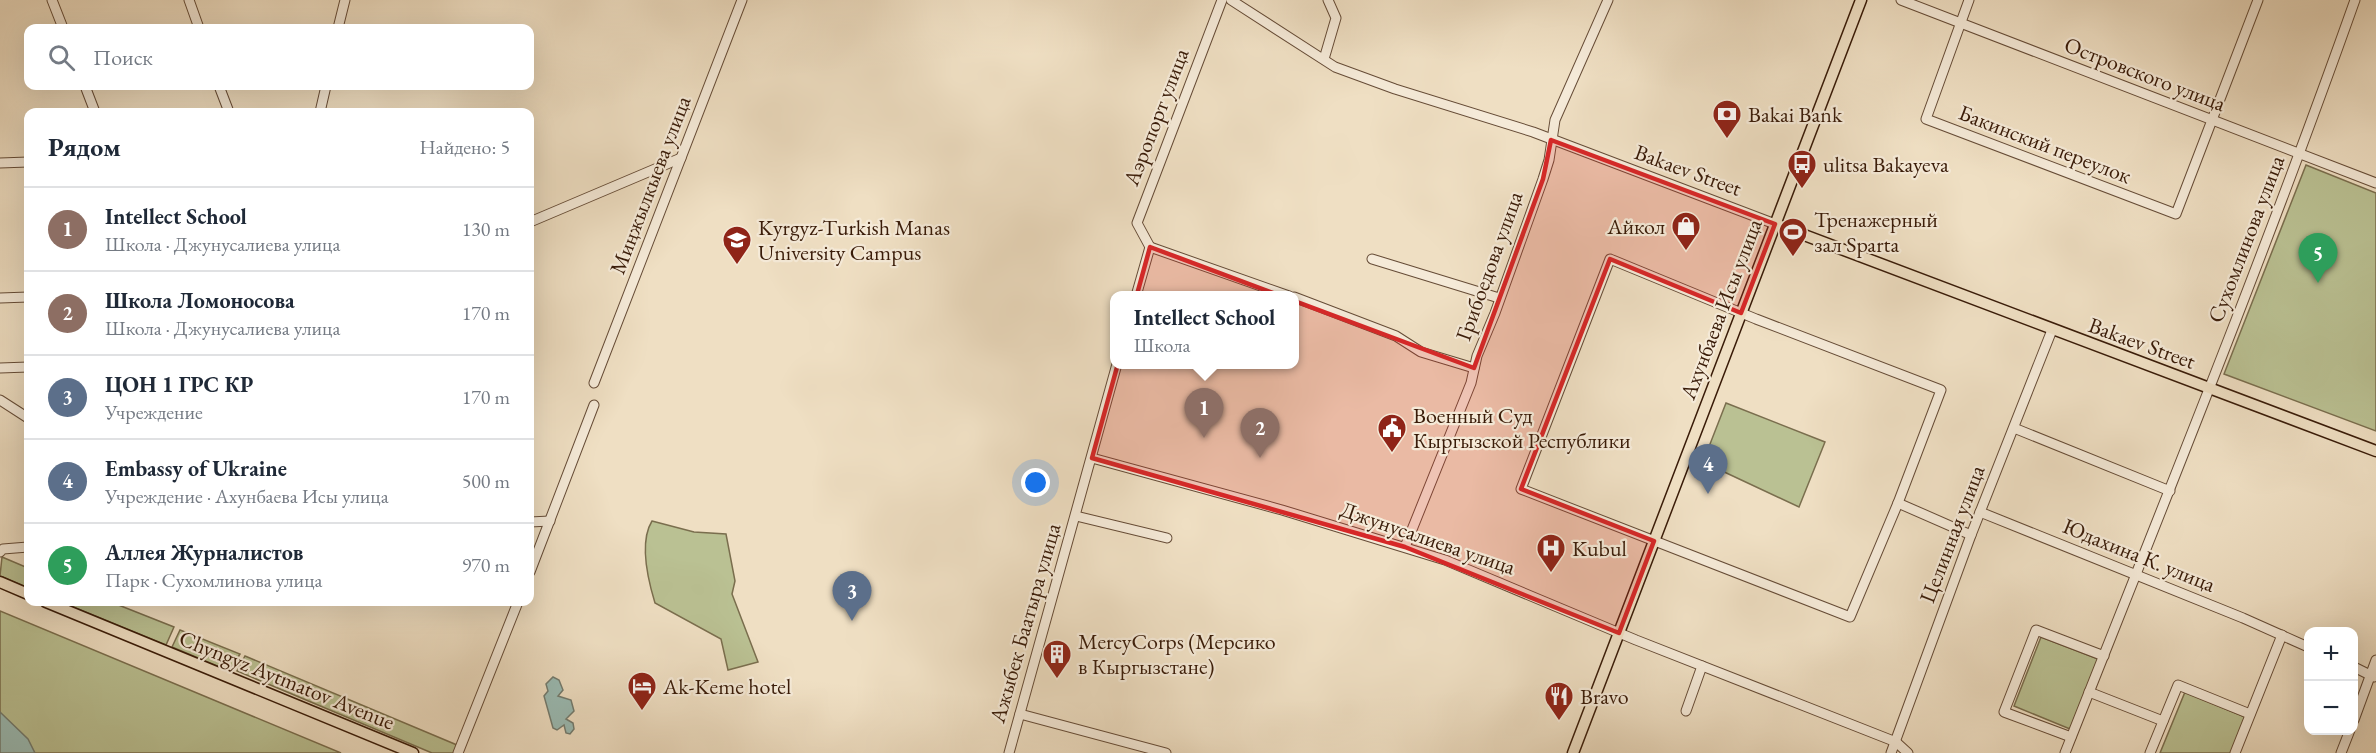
<!DOCTYPE html>
<html lang="ru">
<meta charset="utf-8">
<style>
:root{--surface:#fff;--page:#f2f2f3;--text:#1f2937;--muted:#747a83;--line:#e0e1e3;--accent:#ea580c}
body{margin:0;font-family:"EB Garamond",serif;background:var(--page);color:var(--text)}
.controls{position:absolute;right:18px;bottom:18px;display:grid;overflow:hidden;border-radius:12px;box-shadow:0 6px 24px #0002}
.controls button{width:54px;height:54px;display:grid;place-items:center;padding:0;border:0;border-bottom:2px solid var(--line);background:var(--surface);color:var(--text);font:30px sans-serif}
.you{position:absolute;left:1036px;top:483px;width:21px;height:21px;margin:-15px;border:4px solid #fff;border-radius:50%;background:#1a73e8;box-shadow:0 0 0 9px #1a73e833}
.badge{display:grid;place-items:center;width:39px;height:39px;border-radius:50%;background:var(--accent);color:#fff;font-size:20px;font-weight:700}
.pin{position:absolute;translate:-50% -50px;filter:drop-shadow(0 2px 3px #0008)}
.pin::after{content:'';position:absolute;top:32px;width:21px;height:18px;background:inherit;clip-path:polygon(0 0,100% 0,50% 100%)}
.popup{position:absolute;left:1110px;top:291px;width:189px;height:78px;box-sizing:border-box;display:grid;place-content:center;border-radius:12px;background:var(--surface);filter:drop-shadow(0 2px 4px #0005);font-size:20px;white-space:nowrap;color:var(--muted)}
.popup b{font-size:22px;color:var(--text)}
.popup::after{content:'';position:absolute;left:50%;top:100%;margin-left:-12px;border:12px solid transparent;border-top-color:var(--surface)}
.list{margin:0;padding:0;list-style:none}
h2{display:flex;justify-content:space-between;align-items:center;height:78px;margin:0;padding:0 24px;font-size:26px}
h2 small{font-size:20px;font-weight:400;color:var(--muted)}
.list li{display:grid;grid-template-columns:39px 1fr auto;gap:18px;align-items:center;box-sizing:border-box;height:84px;padding:0 24px;border-top:2px solid var(--line)}
.list b{display:block;font-size:22px;white-space:nowrap}
.list p{margin:0;font-size:20px;white-space:nowrap;color:var(--muted)}
.list em{font-size:20px;font-style:normal;color:var(--muted)}
.icon{flex:none;width:33px;height:33px;fill:none;stroke:currentColor;stroke-width:2;stroke-linecap:round;stroke-linejoin:round}
.map{position:relative;flex:none;width:2376px;height:753px;overflow:hidden}
.search{position:absolute;background:var(--surface);box-shadow:0 6px 24px #0002;left:24px;top:24px;width:510px;height:66px;display:flex;align-items:center;gap:15px;box-sizing:border-box;padding:0 21px;border-radius:12px;color:var(--muted);font-size:22px}
.panel{position:absolute;background:var(--surface);box-shadow:0 6px 24px #0002;left:24px;top:108px;width:510px;height:498px;border-radius:12px}
.map>svg:first-child{display:block}
.green{fill:#bac193;stroke:#7a6e4e;stroke-width:1.5}
.water{fill:#9abcb5;stroke:#737c70;stroke-width:1.5}
.lines{fill:none;stroke-linecap:round;stroke-linejoin:round}
.minor-casing{stroke:#664c37;stroke-width:11}
.major-casing{stroke:#391b08;stroke-width:13}
.minor{stroke:#f5ead8;stroke-width:9}
.major{stroke:#efdfc3;stroke-width:10}
.marked{fill:#d62828;fill-opacity:0.2;stroke:#d62828;stroke-width:4.5;stroke-linejoin:round}
.labels{text-anchor:middle;dominant-baseline:central;stroke-width:4.5;stroke-linejoin:round;paint-order:stroke}
.street-label{font-size:22px;fill:#391b08;stroke:#f5ead8}
.poi-label{font-size:22px;fill:#391b08;stroke:#f5ead8;text-anchor:start}
</style>
<div class="map">
<svg width="2376" height="753" viewBox="0 0 2376 753">
<rect width="100%" height="100%" fill="#efdfc3"/>
<filter id="stains"><feTurbulence type="fractalNoise" baseFrequency=".00333" numOctaves="4"/><feColorMatrix values="0 0 0 0 .2 0 0 0 0 .09 0 0 0 0 .02 0 0 0 .5 -.17"/></filter>
<radialGradient id="worn" r=".72"><stop offset=".6" stop-color="#630" stop-opacity="0"/><stop offset="1" stop-color="#630" stop-opacity=".3"/></radialGradient>
<g class="green">
<polygon points="2306,165 2376,193 2376,431 2224,374"/>
<polygon points="1726,403 1825,442 1799,507 1703,462"/>
<path d="M652,521L694,532L726,534L735,581L732,594L758,662L728,670L721,639L655,603C648,580 639,542 652,521Z"/>
<polygon points="2,557 28,568 28,588 0,576"/>
<polygon points="61,602 111,602 174,627 166,645"/>
<polygon points="0,611 341,753 0,753"/>
<polygon points="180,630 240,654 229,671 172,647"/>
<polygon points="2041,637 2098,659 2070,729 2014,706"/>
<polygon points="245,656 457,745 454,753 432,753 237,671"/>
<polygon points="2185,692 2245,717 2231,753 2160,753"/>
</g>
<g class="water">
<polygon points="553,677 559,680 563,690 558,696 571,700 574,711 566,719 573,723 574,729 570,734 566,733 564,725 557,730 553,728 544,696 548,691 546,684"/>
<polygon points="0,712 28,739 35,753 0,753"/>
</g>
<g class="lines">
<g class="minor-casing">
<g id="minor">
<polyline points="52,0 63,28"/>
<polyline points="189,0 199,28"/>
<polyline points="1231,0 1335,67 1395,89 1533,132 1775,224"/>
<polyline points="1901,0 2376,183"/>
<polyline points="1969,0 1926,119 2176,214 2258,0"/>
<polyline points="338,28 345,0"/>
<polyline points="1324,59 1336,18 1328,0"/>
<polyline points="85,86 95,112"/>
<polyline points="219,86 229,112"/>
<polyline points="320,112 326,86"/>
<polyline points="0,163 28,162"/>
<polyline points="530,222 681,158"/>
<polyline points="1150,247 1137,223 1222,0"/>
<polyline points="1150,247 1289,296"/>
<polyline points="1372,259 1499,298"/>
<polygon points="1610,259 1756,319 1941,390 1898,503 1850,617 1521,489"/>
<polyline points="1136,296 1150,247"/>
<polyline points="1294,297 1396,336 1421,352 1474,368"/>
<polyline points="0,298 28,297"/>
<polyline points="0,368 28,367"/>
<polyline points="594,383 742,0"/>
<polyline points="0,400 28,418"/>
<polyline points="2014,428 2170,491"/>
<polyline points="1092,458 1282,510 1445,560 1636,640 1896,742 1908,753"/>
<polyline points="1898,503 1971,535"/>
<polyline points="1980,512 2243,618 2308,647"/>
<polyline points="1076,516 1167,538"/>
<polyline points="530,522 550,521"/>
<polyline points="1405,547 1471,383 1477,356 1495,313 1543,179 1549,160 1555,120 1608,0"/>
<polyline points="0,552 3,549 28,547"/>
<polyline points="530,572 594,405"/>
<polyline points="2354,667 2374,677"/>
<polyline points="2089,692 2163,721"/>
<polyline points="1686,711 1702,666"/>
<polyline points="1020,714 1166,753"/>
<polyline points="2354,720 2376,660"/>
<polyline points="2071,737 2004,712 2036,630 2104,656"/>
<polyline points="458,753 518,602"/>
<polyline points="1009,753 1117,364"/>
<polyline points="1891,753 1971,535 2052,330"/>
<path d="M2065,753C2164,503 2265,254 2355,0"/>
<polyline points="2150,753 2178,685 2250,714"/>
<polyline points="2235,753 2282,635"/>
<polyline points="2341,753 2350,730"/>
</g>
</g>
<g class="major-casing">
<g id="major">
<polyline points="1775,224 2376,451"/>
<polyline points="0,582 28,594"/>
<polyline points="46,602 413,753"/>
<polyline points="1573,753 1861,0"/>
</g>
</g>
<use href="#minor" class="minor"/>
<use href="#major" class="major"/>
</g>
<path class="marked" d="M1551,140L1775,224L1741,313L1610,259L1521,489L1654,541L1619,633L1405,547L1092,458L1150,247L1474,368L1543,179Z"/>
<defs>
<g id="bank-pin" transform="scale(1.5)"><path d="M0 17L-7.5 6A9.5 9.5 0 1 1 7.5 6Z" fill="#8f2418" stroke="#f5ead8"/><path d="M-6-4H6V4H-6ZM0-2.3a2.3 2.3 0 1 0 0 4.6a2.3 2.3 0 1 0 0-4.6Z" fill="#fff"/></g>
<g id="bus-pin" transform="scale(1.5)"><path d="M0 17L-7.5 6A9.5 9.5 0 1 1 7.5 6Z" fill="#8f2418" stroke="#f5ead8"/><path d="M-5-6H5V4H4V6H2V4H-2V6H-4V4H-5ZM-3.5-4V0h7V-4ZM-3.5 1.2v1.5H-2V1.2ZM2 1.2v1.5H3.5V1.2Z" fill="#fff"/></g>
<g id="shop-pin" transform="scale(1.5)"><path d="M0 17L-7.5 6A9.5 9.5 0 1 1 7.5 6Z" fill="#8f2418" stroke="#f5ead8"/><path d="M-5-2.5h2.3a2.7 3.5 0 0 1 5.4 0H5L5.5 6h-11ZM-1.5-2.5h3a1.5 2.3 0 0 0-3 0Z" fill="#fff"/></g>
<g id="stadium-pin" transform="scale(1.5)"><path d="M0 17L-7.5 6A9.5 9.5 0 1 1 7.5 6Z" fill="#8f2418" stroke="#f5ead8"/><path d="M0-5a6.5 5 0 1 0 0 10a6.5 5 0 1 0 0-10ZM-3.5-1.8h7v3.6h-7Z" fill="#fff"/></g>
<g id="university-pin" transform="scale(1.5)"><path d="M0 17L-7.5 6A9.5 9.5 0 1 1 7.5 6Z" fill="#8f2418" stroke="#f5ead8"/><path d="M0-5L7-2L0 1L-7-2ZM-4 1L0 2.5L4 1V4Q0 6-4 4Z" fill="#fff"/></g>
<g id="civic-pin" transform="scale(1.5)"><path d="M0 17L-7.5 6A9.5 9.5 0 1 1 7.5 6Z" fill="#8f2418" stroke="#f5ead8"/><path d="M-.6-6.5H3V-4.5H.6V-3L4-1V1h2V6H-6V1h2V-1L-.6-3ZM-1.2 2.5V6h2.4V2.5Z" fill="#fff"/></g>
<g id="hospital-pin" transform="scale(1.5)"><path d="M0 17L-7.5 6A9.5 9.5 0 1 1 7.5 6Z" fill="#8f2418" stroke="#f5ead8"/><path d="M-5-5h3v3.5h4V-5h3V5h-3V1.5h-4V5h-3Z" fill="#fff"/></g>
<g id="building-pin" transform="scale(1.5)"><path d="M0 17L-7.5 6A9.5 9.5 0 1 1 7.5 6Z" fill="#8f2418" stroke="#f5ead8"/><path d="M-4-6H4V6H1V3H-1V6H-4ZM-2.5-4.3h1.7v1.8h-1.7ZM.8-4.3h1.7v1.8H.8ZM-2.5-1h1.7V.8h-1.7ZM.8-1h1.7V.8H.8Z" fill="#fff"/></g>
<g id="hotel-pin" transform="scale(1.5)"><path d="M0 17L-7.5 6A9.5 9.5 0 1 1 7.5 6Z" fill="#8f2418" stroke="#f5ead8"/><path d="M-6-4.5h1.5V1H6V5H4.5V3h-9V5H-6ZM-4 0a1.8 1.8 0 1 1 3.6 0ZM.5 0V-2.5h3Q6-2.5 6 0Z" fill="#fff"/></g>
<g id="restaurant-pin" transform="scale(1.5)"><path d="M0 17L-7.5 6A9.5 9.5 0 1 1 7.5 6Z" fill="#8f2418" stroke="#f5ead8"/><path d="M-5-6h1v4h1v-4h1v4h1v-4h1v5L-1.5 .5V6h-2V.5L-5-1ZM5-6V6H3V1.5H1.5Q1.5-4 5-6Z" fill="#fff"/></g>
</defs>
<g fill-rule="evenodd">
<use href="#bank-pin" x="1727" y="114"/>
<use href="#bus-pin" x="1802" y="164"/>
<use href="#shop-pin" x="1686" y="226"/>
<use href="#stadium-pin" x="1793" y="232"/>
<use href="#university-pin" x="737" y="240"/>
<use href="#civic-pin" x="1392" y="428"/>
<use href="#hospital-pin" x="1551" y="548"/>
<use href="#building-pin" x="1057" y="654"/>
<use href="#hotel-pin" x="642" y="686"/>
<use href="#restaurant-pin" x="1559" y="696"/>
</g>
<g class="labels">
<g class="street-label">
<text transform="translate(2145 74) rotate(21)">Островского улица</text>
<text transform="translate(1156 117) rotate(-69)">Аэропорт улица</text>
<text transform="translate(2045 144) rotate(21)">Бакинский переулок</text>
<text transform="translate(1688 170) rotate(20)">Bakaev Street</text>
<text transform="translate(650 185) rotate(-69)">Миңжылкыева улица</text>
<text transform="translate(2246 239) rotate(-69)">Сухомлинова улица</text>
<text transform="translate(1489 266) rotate(-70)">Грибоедова улица</text>
<text transform="translate(1721 309) rotate(-69)">Ахунбаева Исы улица</text>
<text transform="translate(2142 343) rotate(20)">Bakaev Street</text>
<text transform="translate(1952 534) rotate(-69)">Целинная улица</text>
<text transform="translate(1428 538) rotate(19)">Джунусалиева улица</text>
<text transform="translate(2139 555) rotate(22)">Юдахина К. улица</text>
<text transform="translate(1025 623) rotate(-74)">Ажыбек Баатыра улица</text>
<text transform="translate(287 680) rotate(22)">Chyngyz Aytmatov Avenue</text>
</g>
<g class="poi-label">
<text x="1748" y="114">Bakai Bank</text>
<text x="1823" y="164">ulitsa Bakayeva</text>
<text x="1814" y="219">Тренажерный<tspan x="1814" dy="25">зал Sparta</tspan></text>
<text x="1665" y="226" text-anchor="end">Айкол</text>
<text x="758" y="227">Kyrgyz-Turkish Manas<tspan x="758" dy="25">University Campus</tspan></text>
<text x="1413" y="415">Военный Суд<tspan x="1413" dy="25">Кыргызской Республики</tspan></text>
<text x="1572" y="548">Kubul</text>
<text x="1078" y="641">MercyCorps (Мерсико<tspan x="1078" dy="25">в Кыргызстане)</tspan></text>
<text x="663" y="686">Ak-Keme hotel</text>
<text x="1580" y="696">Bravo</text>
</g>
</g>
<rect width="100%" height="100%" filter="url(#stains)"/>
<rect width="100%" height="100%" fill="url(#worn)"/>
</svg>
<div class="controls">
<button>+</button>
<button>−</button>
</div>
<div class="you"></div>
<div class="pin badge" style="left:1204px;top:438px;background:#8d6e63">1</div>
<div class="popup"><b>Intellect School</b>Школа</div>
<div class="pin badge" style="left:1260px;top:458px;background:#8d6e63">2</div>
<div class="pin badge" style="left:852px;top:621px;background:#5c6f8a">3</div>
<div class="pin badge" style="left:1708px;top:494px;background:#5c6f8a">4</div>
<div class="pin badge" style="left:2318px;top:283px;background:#2e9e5b">5</div>
<div class="search"><svg class="icon" aria-label="search" viewBox="0 0 24 24"><circle cx="10" cy="10" r="6"/><path d="M15 15l6 6"/></svg>Поиск</div>
<section class="panel">
<h2>Рядом<small>Найдено: 5</small></h2>
<ul class="list">
<li><span class="badge" style="background:#8d6e63">1</span><div><b>Intellect School</b><p>Школа · Джунусалиева улица</p></div><em>130 m</em></li>
<li><span class="badge" style="background:#8d6e63">2</span><div><b>Школа Ломоносова</b><p>Школа · Джунусалиева улица</p></div><em>170 m</em></li>
<li><span class="badge" style="background:#5c6f8a">3</span><div><b>ЦОН 1 ГРС КР</b><p>Учреждение</p></div><em>170 m</em></li>
<li><span class="badge" style="background:#5c6f8a">4</span><div><b>Embassy of Ukraine</b><p>Учреждение · Ахунбаева Исы улица</p></div><em>500 m</em></li>
<li><span class="badge" style="background:#2e9e5b">5</span><div><b>Аллея Журналистов</b><p>Парк · Сухомлинова улица</p></div><em>970 m</em></li>
</ul>
</section>
</div>
